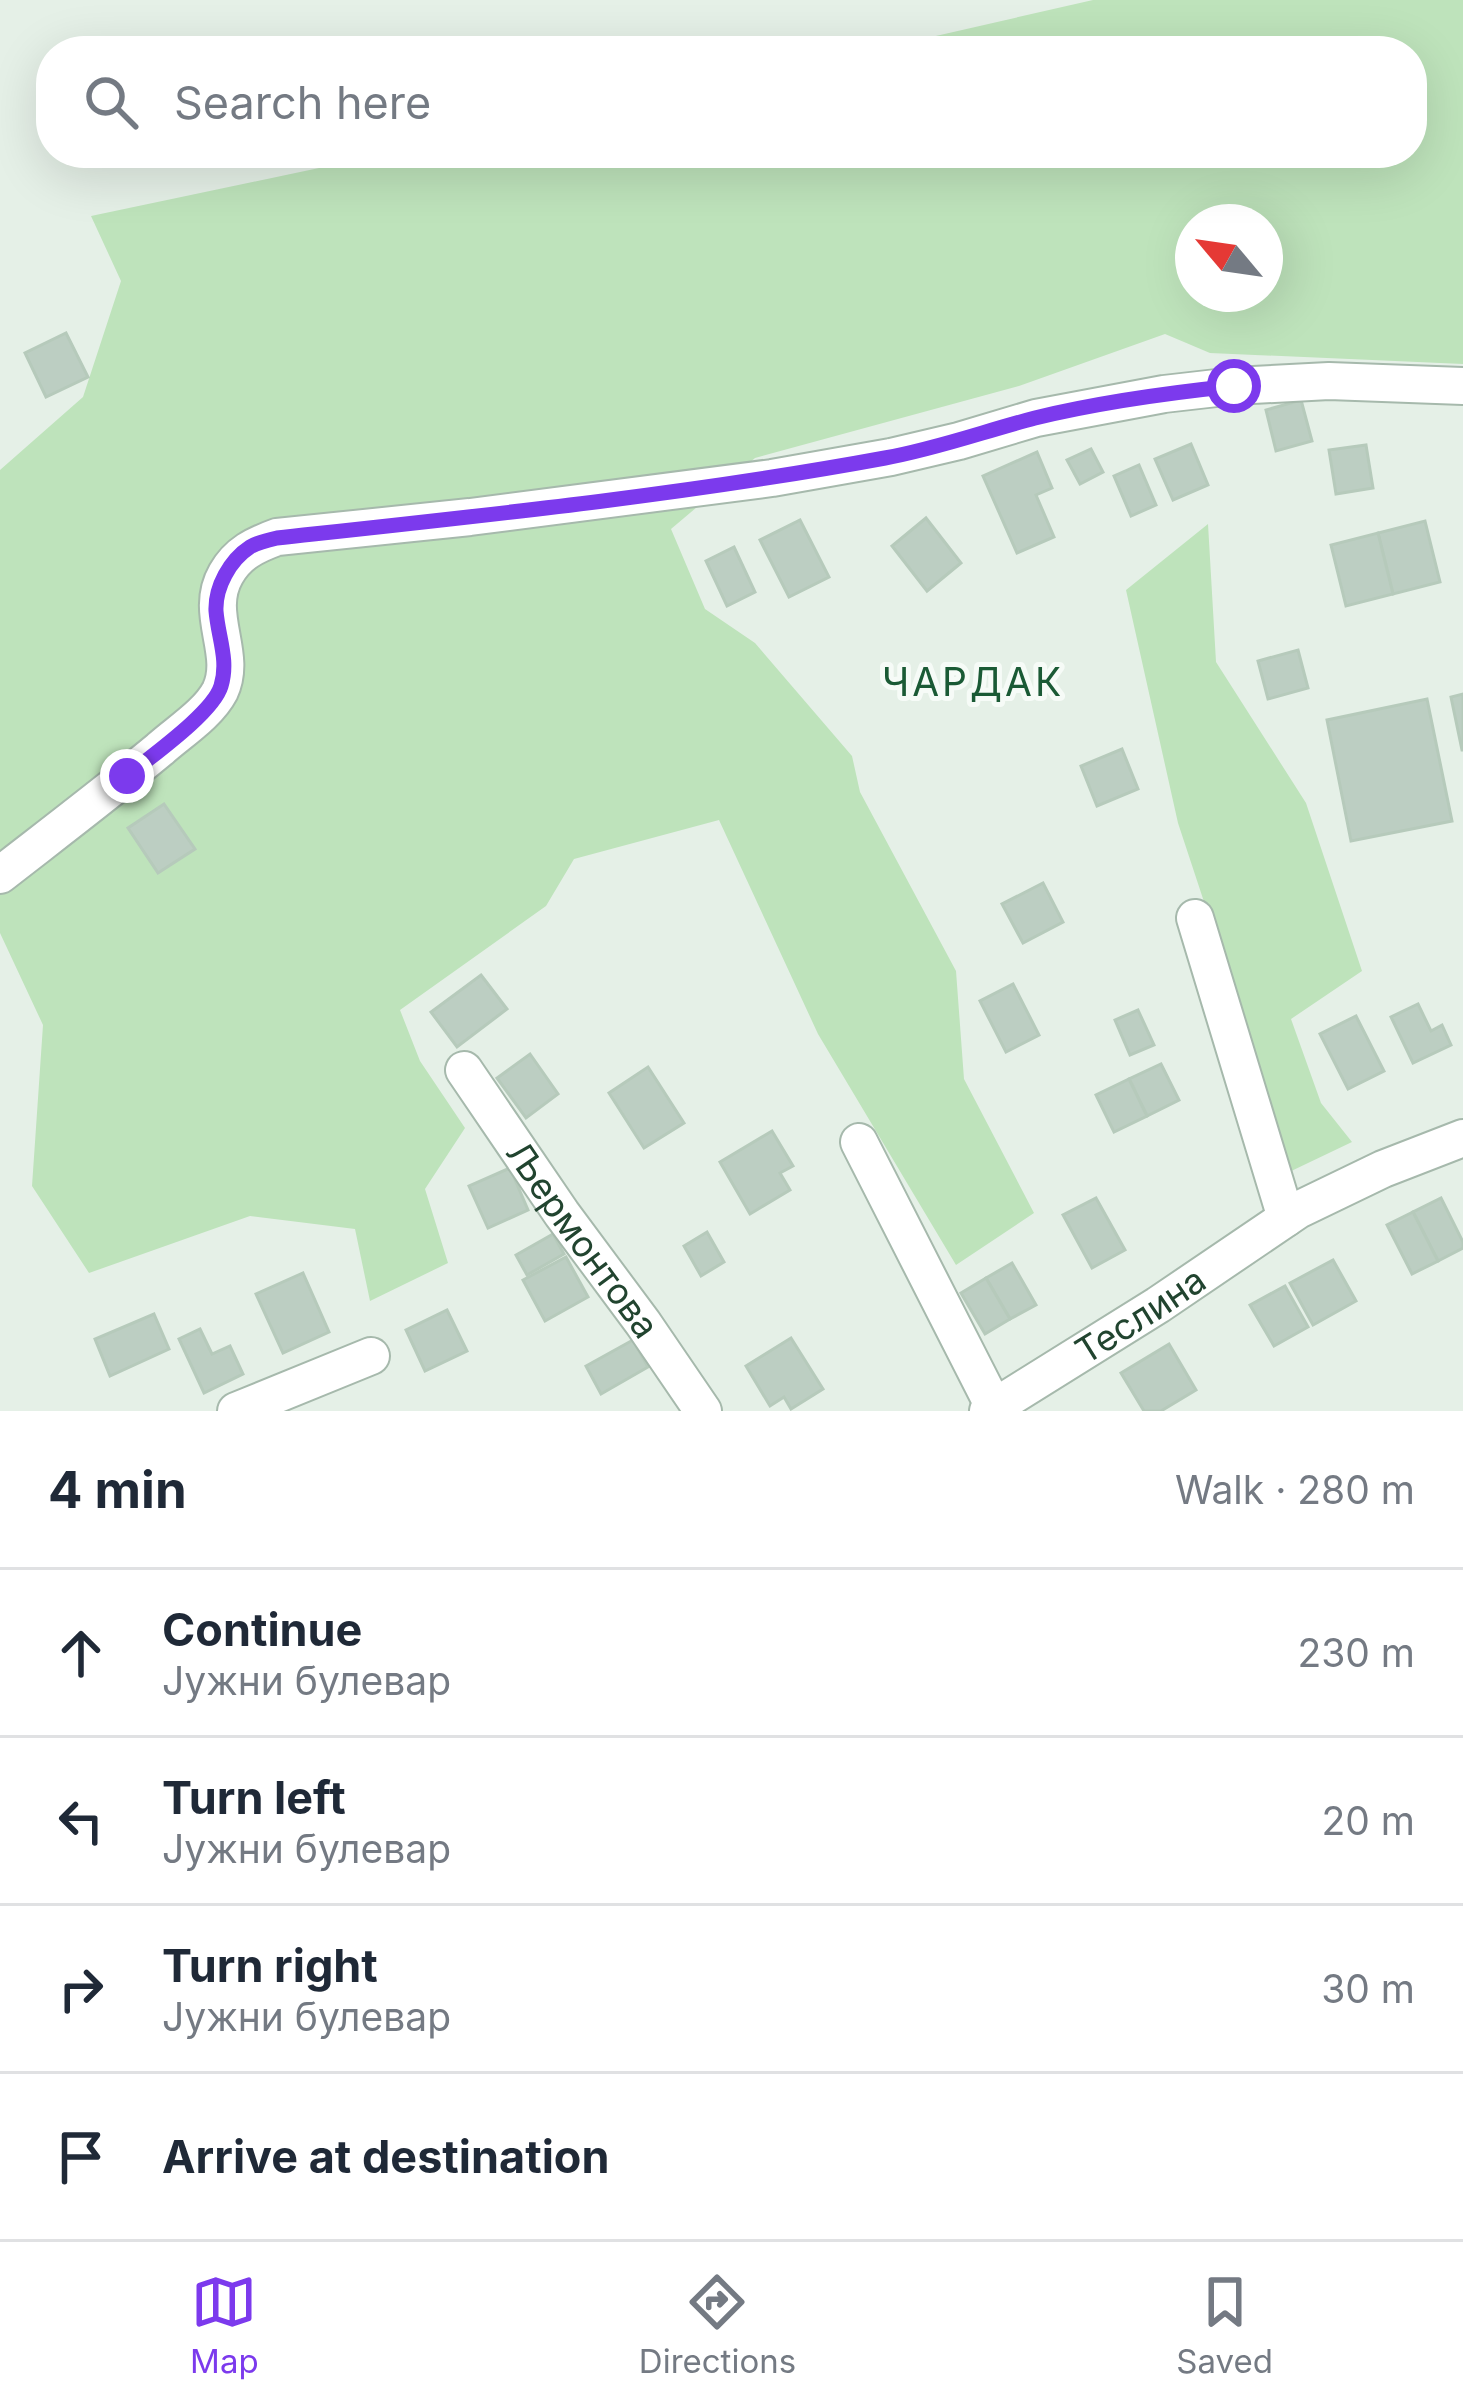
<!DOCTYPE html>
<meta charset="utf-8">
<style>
:root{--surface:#fff;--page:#f6f6f7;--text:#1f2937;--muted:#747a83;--line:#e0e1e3;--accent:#7c3aed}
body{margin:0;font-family:Inter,sans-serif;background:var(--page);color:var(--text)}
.compass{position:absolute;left:1175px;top:204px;width:108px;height:108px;border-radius:50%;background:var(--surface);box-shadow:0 12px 48px #0002;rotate:299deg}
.stop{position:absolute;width:36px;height:36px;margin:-27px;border:9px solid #7c3aed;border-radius:50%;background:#fff}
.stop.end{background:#7c3aed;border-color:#fff;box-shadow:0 3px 12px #0008}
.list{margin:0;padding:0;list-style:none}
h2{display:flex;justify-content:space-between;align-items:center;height:156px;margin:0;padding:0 48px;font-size:51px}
h2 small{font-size:39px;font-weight:400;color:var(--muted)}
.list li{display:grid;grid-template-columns:78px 1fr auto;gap:36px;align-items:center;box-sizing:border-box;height:168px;padding:0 48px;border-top:3px solid var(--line)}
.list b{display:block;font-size:45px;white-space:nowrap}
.list p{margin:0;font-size:39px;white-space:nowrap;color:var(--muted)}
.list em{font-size:39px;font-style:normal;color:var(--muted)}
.icon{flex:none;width:66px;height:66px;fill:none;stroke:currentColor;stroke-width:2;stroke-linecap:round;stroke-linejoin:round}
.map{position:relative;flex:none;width:1463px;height:1411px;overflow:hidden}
.search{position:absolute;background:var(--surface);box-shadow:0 12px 48px #0002;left:36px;right:36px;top:36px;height:132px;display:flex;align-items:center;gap:30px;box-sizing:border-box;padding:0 42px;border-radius:48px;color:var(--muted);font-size:45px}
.sheet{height:828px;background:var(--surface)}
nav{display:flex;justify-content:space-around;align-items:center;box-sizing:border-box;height:168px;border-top:3px solid var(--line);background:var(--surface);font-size:33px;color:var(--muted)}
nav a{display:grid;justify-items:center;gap:6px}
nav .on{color:var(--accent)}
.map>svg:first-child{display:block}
.green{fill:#bee3bb;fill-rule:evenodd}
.building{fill:#bccec2;stroke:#b6cabb;stroke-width:3}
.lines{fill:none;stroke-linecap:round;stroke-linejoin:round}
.minor-casing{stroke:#a6b9ac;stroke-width:40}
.minor{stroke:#fff;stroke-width:36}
.route{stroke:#7c3aed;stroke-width:15}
.labels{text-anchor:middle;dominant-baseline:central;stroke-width:10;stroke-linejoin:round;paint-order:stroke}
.street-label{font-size:36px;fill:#21442f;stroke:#f6fbf7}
.neighbourhood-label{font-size:39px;letter-spacing:3px;fill:#1a5a35;stroke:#f6fbf7}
</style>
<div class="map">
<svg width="1463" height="1411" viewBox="0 0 1463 1411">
<rect width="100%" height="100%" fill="#e5f0e7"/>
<g class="green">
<path d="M1093,0H1463V364L1210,353L1165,334L1019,386L755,458L671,529L705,609L755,643L852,756L860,792L956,971L964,1079L1034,1213L956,1265L818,1034L719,820L574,859L546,906L400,1010L420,1061L465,1128L425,1189L448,1263L370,1301L355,1229L250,1216L89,1273L32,1186L43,1025L0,933V470L83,397L121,281L91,216L390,153H1412V51H870ZM1193,222H1265V294H1193Z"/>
<polygon points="1208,524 1216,662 1306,803 1362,971 1291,1019 1321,1103 1352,1142 1285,1174 1245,1026 1178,823 1126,590"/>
</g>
<g class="building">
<polygon points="66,333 88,377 46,397 25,353"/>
<polygon points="1301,400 1312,441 1276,451 1266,410"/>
<polygon points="1191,444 1208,485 1173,500 1155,459"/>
<polygon points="1366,445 1373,488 1336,494 1329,450"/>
<polygon points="1091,449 1103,472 1080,484 1067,460"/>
<polygon points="1037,452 1052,488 1036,495 1054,537 1017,553 983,476"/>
<polygon points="1139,465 1156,505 1131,516 1114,476"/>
<polygon points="926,518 961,563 927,591 892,546"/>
<polygon points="800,520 829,577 789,597 760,540"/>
<polygon points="1425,521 1440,582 1393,594 1378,533"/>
<polygon points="1378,533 1393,594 1346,606 1331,545"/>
<polygon points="734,547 755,592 727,606 706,561"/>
<polygon points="1298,650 1308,688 1268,699 1258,661"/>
<polygon points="1463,694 1463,750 1462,750 1451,697"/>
<polygon points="1427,699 1452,821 1351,841 1327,720"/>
<polygon points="1122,749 1138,789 1097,806 1081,766"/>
<polygon points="164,804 195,849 158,873 128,828"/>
<polygon points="1043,883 1063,922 1023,943 1002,904"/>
<polygon points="481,975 507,1009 457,1047 431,1012"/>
<polygon points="1013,984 1039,1035 1006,1052 980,1001"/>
<polygon points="1418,1004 1431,1031 1442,1025 1451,1045 1413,1063 1391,1017"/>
<polygon points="1138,1010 1154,1045 1130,1055 1115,1020"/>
<polygon points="1356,1016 1384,1071 1348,1089 1320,1034"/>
<polygon points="530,1054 558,1094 526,1118 497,1078"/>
<polygon points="1161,1064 1179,1100 1147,1116 1129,1079"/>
<polygon points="648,1067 684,1123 644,1148 609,1093"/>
<polygon points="1129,1079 1147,1116 1114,1132 1096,1095"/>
<polygon points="772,1131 793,1166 780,1173 790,1190 750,1214 720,1162"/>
<polygon points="510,1168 528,1210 488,1228 469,1186"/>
<polygon points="1096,1198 1125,1250 1092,1268 1063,1215"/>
<polygon points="1441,1198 1463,1242 1463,1248 1438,1261 1413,1212"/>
<polygon points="1413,1212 1438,1261 1412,1274 1387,1225"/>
<polygon points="707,1232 724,1262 701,1276 684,1246"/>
<polygon points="553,1234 564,1254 527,1275 516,1255"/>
<polygon points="566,1257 588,1297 545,1321 523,1280"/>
<polygon points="1333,1260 1356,1301 1313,1325 1290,1283"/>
<polygon points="1012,1263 1036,1305 1010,1319 986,1278"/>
<polygon points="303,1273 329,1332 283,1353 256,1294"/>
<polygon points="986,1278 1010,1319 985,1334 961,1293"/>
<polygon points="1285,1286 1308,1327 1274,1346 1250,1305"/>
<polygon points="447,1310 467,1351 425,1371 406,1330"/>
<polygon points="154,1314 169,1349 110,1376 95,1339"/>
<polygon points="200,1329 212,1354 230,1346 243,1374 204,1393 179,1339"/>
<polygon points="791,1338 823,1389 791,1409 784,1397 770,1406 746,1366"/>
<polygon points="633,1340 648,1367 601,1394 586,1366"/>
<polygon points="1169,1344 1196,1390 1161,1411 1144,1411 1121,1373"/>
</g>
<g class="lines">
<g class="minor-casing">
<g id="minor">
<path d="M0,875C54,833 108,792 160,749C179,732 208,714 220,691C238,653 203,614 226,574C238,553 255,545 277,537L470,517L772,478L891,457L959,441L1036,418L1164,394L1234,386L1329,381L1463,386"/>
<polyline points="1195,918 1286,1218"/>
<path id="s1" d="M464,1070L562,1214L643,1323L703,1411"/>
<polyline points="859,1142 994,1407"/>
<polyline points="236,1411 371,1356"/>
<path id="s2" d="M988,1411L1158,1305L1298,1210L1383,1169L1463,1138"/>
</g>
</g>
<use href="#minor" class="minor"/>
</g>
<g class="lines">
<path class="route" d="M127,776C150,757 213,713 221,686C229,660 218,637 216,611C215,587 230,560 250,547C257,543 268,540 277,538C480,516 684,495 885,458C936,449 985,431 1035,418C1100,402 1167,393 1234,386"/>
</g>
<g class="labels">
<g class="street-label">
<text stroke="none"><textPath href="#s1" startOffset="207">Љермонтова</textPath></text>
<text stroke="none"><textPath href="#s2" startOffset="180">Теслина</textPath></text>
</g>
<g class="neighbourhood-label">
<text x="973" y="681">ЧАРДАК</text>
</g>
</g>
</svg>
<svg class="compass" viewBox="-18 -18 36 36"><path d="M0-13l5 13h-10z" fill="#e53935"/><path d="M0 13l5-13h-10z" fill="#747a83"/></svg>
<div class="stop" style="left:1234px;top:386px"></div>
<div class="stop end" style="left:127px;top:776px"></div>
<div class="search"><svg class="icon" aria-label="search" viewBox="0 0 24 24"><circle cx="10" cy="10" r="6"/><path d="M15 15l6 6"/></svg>Search here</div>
</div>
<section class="sheet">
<h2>4 min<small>Walk · 280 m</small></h2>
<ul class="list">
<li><svg class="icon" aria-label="ahead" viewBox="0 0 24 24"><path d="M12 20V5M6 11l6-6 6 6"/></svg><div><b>Continue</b><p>Јужни булевар</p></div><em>230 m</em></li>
<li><svg class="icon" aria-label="left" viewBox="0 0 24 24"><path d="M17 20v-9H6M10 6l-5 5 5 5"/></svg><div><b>Turn left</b><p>Јужни булевар</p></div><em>20 m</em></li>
<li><svg class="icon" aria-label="right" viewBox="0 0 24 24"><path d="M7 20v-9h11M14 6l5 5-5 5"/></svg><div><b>Turn right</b><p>Јужни булевар</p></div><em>30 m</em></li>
<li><svg class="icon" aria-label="arrive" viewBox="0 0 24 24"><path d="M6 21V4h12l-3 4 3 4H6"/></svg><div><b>Arrive at destination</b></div></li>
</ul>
</section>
<nav>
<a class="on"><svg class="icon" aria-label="map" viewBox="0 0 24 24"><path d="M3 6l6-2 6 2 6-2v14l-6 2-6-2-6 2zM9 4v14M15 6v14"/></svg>Map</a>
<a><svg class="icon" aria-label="directions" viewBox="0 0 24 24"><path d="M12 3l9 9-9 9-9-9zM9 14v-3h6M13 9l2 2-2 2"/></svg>Directions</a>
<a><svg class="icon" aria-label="saved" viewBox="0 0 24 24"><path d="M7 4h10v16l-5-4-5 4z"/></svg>Saved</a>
</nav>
